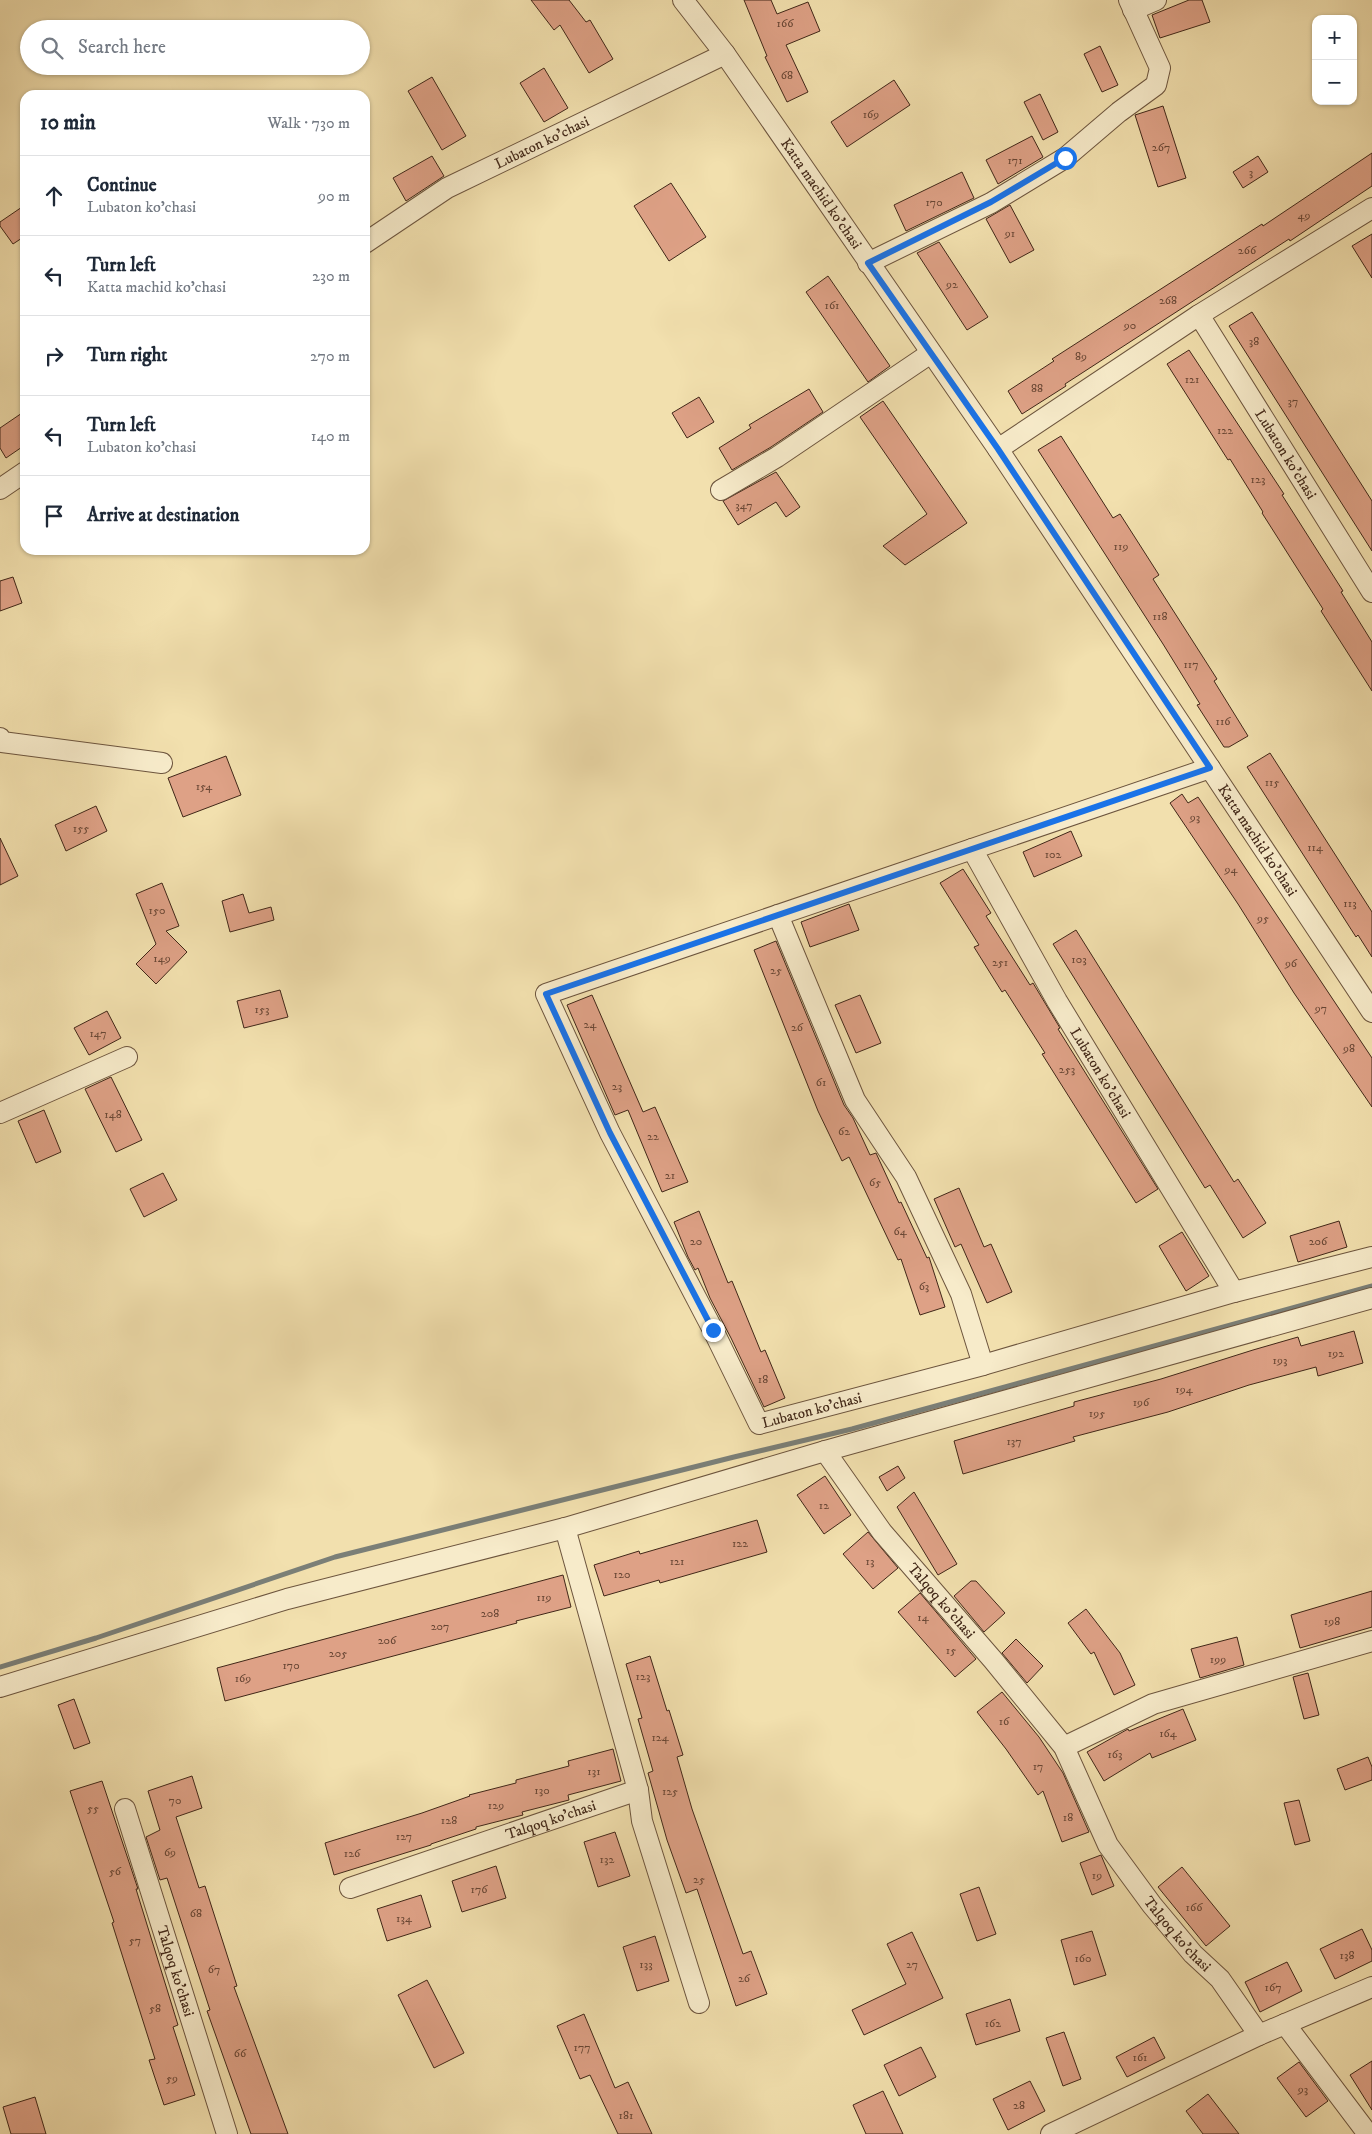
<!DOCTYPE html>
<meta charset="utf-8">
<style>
:root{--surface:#fff;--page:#f6f6f7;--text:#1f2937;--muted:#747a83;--line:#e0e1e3}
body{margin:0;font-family:"IM FELL DW Pica",serif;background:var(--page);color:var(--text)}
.controls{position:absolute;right:15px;top:15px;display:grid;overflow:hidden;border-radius:10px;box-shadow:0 1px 4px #0004}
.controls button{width:45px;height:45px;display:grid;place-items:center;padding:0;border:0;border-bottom:1px solid var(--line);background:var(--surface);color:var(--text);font:25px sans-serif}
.stop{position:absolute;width:15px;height:15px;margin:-11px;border:4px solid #1a73e8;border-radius:50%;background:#fff}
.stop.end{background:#1a73e8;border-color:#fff;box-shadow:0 1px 5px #0008}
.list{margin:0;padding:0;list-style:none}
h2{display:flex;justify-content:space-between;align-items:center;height:65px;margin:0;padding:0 20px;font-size:21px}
h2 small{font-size:16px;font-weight:400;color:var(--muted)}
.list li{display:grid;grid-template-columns:32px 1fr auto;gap:15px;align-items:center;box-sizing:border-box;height:80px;padding:0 20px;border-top:1px solid var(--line)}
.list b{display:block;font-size:19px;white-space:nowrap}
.list p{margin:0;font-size:16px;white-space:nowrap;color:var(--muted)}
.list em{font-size:16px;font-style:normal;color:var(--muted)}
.icon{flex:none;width:28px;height:28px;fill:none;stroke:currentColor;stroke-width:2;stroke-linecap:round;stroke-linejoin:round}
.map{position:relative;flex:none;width:1372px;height:2134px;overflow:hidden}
.search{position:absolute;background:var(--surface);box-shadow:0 1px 4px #0004;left:20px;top:20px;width:350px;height:55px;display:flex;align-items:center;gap:12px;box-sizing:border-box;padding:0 18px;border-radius:28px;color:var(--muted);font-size:19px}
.panel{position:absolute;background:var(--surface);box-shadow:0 1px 4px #0004;left:20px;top:90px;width:350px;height:465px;border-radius:15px}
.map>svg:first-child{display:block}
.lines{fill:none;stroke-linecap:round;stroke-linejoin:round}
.stream{stroke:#7b7f77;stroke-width:5}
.building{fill:#dea186;stroke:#412718}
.street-casing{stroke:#6d553e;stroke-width:22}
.street{stroke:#f7ebca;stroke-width:20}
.route{stroke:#1a73e8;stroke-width:6}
.labels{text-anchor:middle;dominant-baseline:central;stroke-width:5;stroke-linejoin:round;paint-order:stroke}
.number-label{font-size:12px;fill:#684634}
.street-label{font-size:15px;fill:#412718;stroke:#f7ebca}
</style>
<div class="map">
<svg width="1372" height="2134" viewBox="0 0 1372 2134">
<rect width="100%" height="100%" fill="#f2e0ae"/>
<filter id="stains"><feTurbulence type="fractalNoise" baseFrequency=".004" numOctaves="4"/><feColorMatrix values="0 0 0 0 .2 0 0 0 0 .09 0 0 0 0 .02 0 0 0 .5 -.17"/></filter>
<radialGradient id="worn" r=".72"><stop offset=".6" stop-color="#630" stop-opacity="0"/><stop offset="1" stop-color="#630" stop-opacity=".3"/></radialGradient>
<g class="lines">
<polyline class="stream" points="0,1667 96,1638 335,1557 734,1457 852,1429 1372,1286"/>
</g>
<g class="building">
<polygon points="531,0 569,0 586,22 590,20 613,59 589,73 560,25 554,30"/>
<polygon points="744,0 771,0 777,14 808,2 820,31 786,45 808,92 787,102 765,57 767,56"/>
<polygon points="1189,0 1202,0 1210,22 1160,38 1152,15"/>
<polygon points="1100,46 1118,85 1102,92 1084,54"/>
<polygon points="544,68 568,108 544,122 520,83"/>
<polygon points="432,77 466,136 442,150 408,91"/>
<polygon points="894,80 910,105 847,147 831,122"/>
<polygon points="1040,94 1058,132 1043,140 1024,102"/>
<polygon points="1163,106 1186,178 1158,187 1135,115"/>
<polygon points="1032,136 1043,157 998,184 986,160"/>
<polygon points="1372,153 1372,186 1290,241 1289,239 1065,384 1066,386 1022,414 1008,391 1054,361 1052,359 1262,224 1263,226"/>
<polygon points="432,156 444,176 406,201 393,178"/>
<polygon points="1258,156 1268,172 1243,188 1233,172"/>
<polygon points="962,172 974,198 906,231 894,205"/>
<polygon points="671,183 706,237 669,261 634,206"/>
<polygon points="25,205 25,236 13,244 0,226 0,222"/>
<polygon points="1010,205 1034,250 1010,263 986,219"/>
<polygon points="1372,234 1372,278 1352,246"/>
<polygon points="939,242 988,317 967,330 917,253"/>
<polygon points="828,276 890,366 868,382 806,292"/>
<polygon points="1252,312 1372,501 1372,551 1229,326"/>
<polygon points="1189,350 1284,494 1282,495 1343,591 1341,592 1372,642 1372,691 1321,611 1323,609 1262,513 1263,512 1230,459 1228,460 1167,364"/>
<polygon points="809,389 823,412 771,447 732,470 719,448 751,428 749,425"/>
<polygon points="699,397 714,422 687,438 672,413"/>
<polygon points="883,401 967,523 905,565 883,546 927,514 860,417"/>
<polygon points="25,411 25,445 6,458 0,448 0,428"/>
<polygon points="1061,436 1113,518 1120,514 1159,575 1153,579 1217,679 1214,681 1248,736 1229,747 1224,747 1197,705 1200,704 1163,644 1038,450"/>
<polygon points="776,472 800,507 786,517 776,502 738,525 723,501"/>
<polygon points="13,577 22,603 0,611 0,581"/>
<polygon points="1270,753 1372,912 1372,957 1358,935 1356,937 1247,767"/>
<polygon points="226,756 241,795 183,817 168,778"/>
<polygon points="1182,794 1188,803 1198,797 1372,1058 1372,1107 1294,993 1238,904 1170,803"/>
<polygon points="96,806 107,831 66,851 55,825"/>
<polygon points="1071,831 1082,856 1034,877 1023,852"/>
<polygon points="0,838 18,876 0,885"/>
<polygon points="963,869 991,913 986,916 1030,985 1033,983 1060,1028 1058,1029 1158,1189 1136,1203 1042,1054 1045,1053 1005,990 1002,992 974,947 979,945 940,883"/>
<polygon points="162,883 179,926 166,931 187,952 156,984 136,964 156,944 136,894"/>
<polygon points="243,894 249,913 271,907 274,920 230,932 222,901"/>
<polygon points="849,904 859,930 810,947 801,922"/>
<polygon points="1076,930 1234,1182 1238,1179 1266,1223 1243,1238 1210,1185 1205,1188 1053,944"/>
<polygon points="776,941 844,1105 853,1118 870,1155 876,1153 899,1203 901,1202 927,1258 929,1257 945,1307 920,1315 901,1259 898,1260 849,1157 842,1161 818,1111 754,950"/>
<polygon points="280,990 288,1017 244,1028 237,1001"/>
<polygon points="592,995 643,1112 655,1107 688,1182 662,1192 628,1110 615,1115 567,1005"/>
<polygon points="860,995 881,1043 856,1053 835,1005"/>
<polygon points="107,1011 121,1038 89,1055 74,1028"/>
<polygon points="111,1077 142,1140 116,1152 85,1089"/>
<polygon points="44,1110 61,1152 36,1163 18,1121"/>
<polygon points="163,1173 177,1200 144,1217 130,1189"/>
<polygon points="959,1188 984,1247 991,1244 1012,1292 987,1303 961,1244 955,1247 934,1199"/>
<polygon points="699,1211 728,1283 732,1281 761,1352 765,1350 785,1398 764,1407 731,1338 710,1298 698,1268 695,1270 688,1257 674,1222"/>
<polygon points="1339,1221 1347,1247 1298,1262 1290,1236"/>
<polygon points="1182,1232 1209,1276 1186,1291 1159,1246"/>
<polygon points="1354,1331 1363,1363 1318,1376 1316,1367 1249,1385 1168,1412 1073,1437 1075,1441 963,1474 954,1441 1074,1406 1074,1402 1161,1379 1253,1350 1298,1337 1301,1346"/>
<polygon points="898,1466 905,1478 887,1491 879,1477"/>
<polygon points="825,1476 851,1515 824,1534 797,1495"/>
<polygon points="914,1492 957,1564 938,1575 897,1507"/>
<polygon points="757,1520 767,1552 660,1583 659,1580 604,1596 594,1565 639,1551 640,1554"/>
<polygon points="868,1532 898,1568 873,1589 843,1554"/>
<polygon points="563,1575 571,1607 516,1621 517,1623 225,1701 217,1668"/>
<polygon points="971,1581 976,1581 1005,1613 984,1632 954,1596"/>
<polygon points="1372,1591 1372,1627 1300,1648 1291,1615"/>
<polygon points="920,1593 976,1659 955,1677 898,1612"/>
<polygon points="1086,1609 1120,1653 1135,1685 1114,1695 1094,1652 1091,1654 1068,1623"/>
<polygon points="1237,1637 1244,1665 1200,1678 1191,1649"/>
<polygon points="1016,1639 1043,1666 1027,1683 1002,1653"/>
<polygon points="650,1656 667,1711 669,1710 683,1755 677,1757 692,1809 743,1954 751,1951 767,1994 736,2006 697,1889 686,1893 667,1840 648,1773 653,1771 638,1719 642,1718 626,1664"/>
<polygon points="1308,1673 1319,1715 1304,1719 1293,1677"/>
<polygon points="1002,1692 1039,1737 1063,1773 1089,1832 1062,1842 1043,1791 1038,1795 1006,1749 977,1712"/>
<polygon points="74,1699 90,1743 74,1749 58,1705"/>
<polygon points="1183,1709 1196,1740 1152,1758 1150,1753 1104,1781 1087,1752 1128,1729 1129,1731"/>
<polygon points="613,1749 621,1781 568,1795 569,1800 522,1812 523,1815 476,1827 476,1829 431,1844 431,1845 334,1875 325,1843 422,1813 470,1796 469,1795 516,1783 516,1780 569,1766 568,1761"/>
<polygon points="1368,1757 1372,1767 1372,1780 1345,1790 1337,1769"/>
<polygon points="192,1776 202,1808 176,1817 199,1888 205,1886 237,1986 234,1987 288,2134 251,2134 207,2011 210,2010 167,1878 160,1880 146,1837 160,1830 148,1791"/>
<polygon points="102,1781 138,1889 136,1889 178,2025 173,2027 195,2095 164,2105 149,2060 155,2059 112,1923 114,1922 70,1791"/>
<polygon points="1299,1800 1310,1841 1295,1845 1284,1803"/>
<polygon points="615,1832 630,1876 598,1887 584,1842"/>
<polygon points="1101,1855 1114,1886 1092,1895 1080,1863"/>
<polygon points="496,1866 506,1898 462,1912 452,1881"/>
<polygon points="1182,1867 1230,1926 1206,1946 1158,1887"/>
<polygon points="979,1887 996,1934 977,1941 960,1894"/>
<polygon points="421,1895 431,1927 387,1941 377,1909"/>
<polygon points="1362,1929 1372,1950 1372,1961 1335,1979 1320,1949"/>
<polygon points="1092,1931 1106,1975 1074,1985 1061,1940"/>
<polygon points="912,1932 943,1998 864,2035 852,2010 906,1984 887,1944"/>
<polygon points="655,1936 669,1981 637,1991 623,1947"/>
<polygon points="1287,1962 1302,1991 1260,2012 1245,1982"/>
<polygon points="427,1980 464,2053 434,2068 398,1995"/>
<polygon points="1010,1999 1020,2031 976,2045 966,2014"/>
<polygon points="584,2014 615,2088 628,2082 652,2134 618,2134 590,2075 580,2079 557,2026"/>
<polygon points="1064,2032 1081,2079 1063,2086 1046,2038"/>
<polygon points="1154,2037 1165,2058 1127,2077 1116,2057"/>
<polygon points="921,2047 936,2077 899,2096 884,2065"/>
<polygon points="1372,2061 1372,2110 1350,2075"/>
<polygon points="1299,2062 1328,2101 1306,2117 1277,2078"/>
<polygon points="1030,2081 1045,2111 1008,2130 993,2099"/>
<polygon points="883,2091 903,2134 866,2134 853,2105"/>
<polygon points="1208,2094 1239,2134 1203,2134 1186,2111"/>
<polygon points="35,2097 46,2134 11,2134 3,2107"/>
</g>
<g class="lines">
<g class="street-casing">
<g id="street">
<path id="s1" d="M683,0L725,54L998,449L1372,1012"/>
<polyline points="1133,10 1156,0"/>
<path id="s2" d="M365,243L447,188L725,54"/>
<polyline points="868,263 991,203 1065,158 1119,112 1156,85 1160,68 1129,0"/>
<path id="s3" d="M1199,315L1372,592"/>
<polyline points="998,449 1199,315 1372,208"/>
<polyline points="0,489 25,472"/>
<polyline points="721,490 777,457 931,353"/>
<polyline points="0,738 2,742 162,763"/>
<path id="s4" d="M1210,768L546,994L610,1133L713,1330L759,1424L983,1365L1234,1292L1372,1257"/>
<path id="s5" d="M972,849L1057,1001L1234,1292"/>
<polyline points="778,915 855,1100 906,1177 961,1294 983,1365"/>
<polyline points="0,1113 127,1057"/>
<path id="s6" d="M825,1451L882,1532L993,1660L1064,1747L1108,1845L1152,1905L1193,1954L1220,1979L1259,2035"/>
<polyline points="565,1528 638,1790 642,1821 699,2003"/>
<polyline points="0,1687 287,1599 565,1528 825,1451 1372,1298"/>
<polyline points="1064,1747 1153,1704 1372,1641"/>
<path id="s7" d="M125,1809L227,2134"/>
<path id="s8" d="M350,1888L638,1790"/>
<polyline points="1285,2024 1368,2134"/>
<polyline points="1051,2134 1259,2035 1372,1987"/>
</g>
</g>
<use href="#street" class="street"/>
</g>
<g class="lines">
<polyline class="route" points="713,1330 610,1133 546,994 1210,768 998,449 868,263 991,202 1065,158"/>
</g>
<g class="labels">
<g class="number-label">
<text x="785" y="23">166</text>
<text x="787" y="75">68</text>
<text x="871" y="114">169</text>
<text x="1161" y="147">267</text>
<text x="1015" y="160">171</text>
<text x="1251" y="172">3</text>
<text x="934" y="202">170</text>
<text x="1304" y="215">49</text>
<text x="1010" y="233">91</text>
<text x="1247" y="250">266</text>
<text x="952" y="284">92</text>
<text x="1168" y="300">268</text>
<text x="832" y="305">161</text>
<text x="1130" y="325">90</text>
<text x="1254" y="341">38</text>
<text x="1081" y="356">89</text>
<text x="1192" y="379">121</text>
<text x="1037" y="388">88</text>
<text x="1293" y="401">37</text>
<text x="1225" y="430">122</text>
<text x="1258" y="479">123</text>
<text x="744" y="505">347</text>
<text x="1121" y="546">119</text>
<text x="1160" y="616">118</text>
<text x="1191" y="664">117</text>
<text x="1223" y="721">116</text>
<text x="1272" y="782">115</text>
<text x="204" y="786">154</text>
<text x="1195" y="817">93</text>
<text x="81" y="828">155</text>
<text x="1315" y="847">114</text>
<text x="1053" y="854">102</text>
<text x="1231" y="869">94</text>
<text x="1350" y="903">113</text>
<text x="157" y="910">150</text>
<text x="1263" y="918">95</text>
<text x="162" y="958">149</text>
<text x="1079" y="959">103</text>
<text x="1000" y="962">251</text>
<text x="1291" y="963">96</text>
<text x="776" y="970">25</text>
<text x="1321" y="1008">97</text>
<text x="262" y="1009">153</text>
<text x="590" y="1024">24</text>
<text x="797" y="1027">26</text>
<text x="98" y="1033">147</text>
<text x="1349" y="1048">98</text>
<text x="1067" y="1069">253</text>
<text x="821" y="1082">61</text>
<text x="617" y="1086">23</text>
<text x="113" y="1114">148</text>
<text x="844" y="1131">62</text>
<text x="653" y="1136">22</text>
<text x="670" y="1175">21</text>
<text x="875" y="1182">65</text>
<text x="900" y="1231">64</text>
<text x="696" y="1241">20</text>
<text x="1318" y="1241">206</text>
<text x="924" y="1286">63</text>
<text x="1336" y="1353">192</text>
<text x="1280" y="1360">193</text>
<text x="763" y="1379">18</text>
<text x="1184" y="1389">194</text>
<text x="1141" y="1402">196</text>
<text x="1097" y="1413">195</text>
<text x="1014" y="1441">137</text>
<text x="824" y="1505">12</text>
<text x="740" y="1543">122</text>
<text x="677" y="1561">121</text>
<text x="870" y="1561">13</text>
<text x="622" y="1574">120</text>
<text x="544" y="1597">119</text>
<text x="490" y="1613">208</text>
<text x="923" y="1617">14</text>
<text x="1332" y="1621">198</text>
<text x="440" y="1626">207</text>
<text x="387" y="1640">206</text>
<text x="951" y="1650">15</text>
<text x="338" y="1653">205</text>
<text x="1218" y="1659">199</text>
<text x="291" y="1665">170</text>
<text x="643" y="1676">123</text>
<text x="243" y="1678">169</text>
<text x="1004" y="1721">16</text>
<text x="1168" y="1733">164</text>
<text x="660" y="1737">124</text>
<text x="1115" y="1754">163</text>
<text x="1038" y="1766">17</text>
<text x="594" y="1771">131</text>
<text x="542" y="1790">130</text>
<text x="670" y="1791">125</text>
<text x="175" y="1800">70</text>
<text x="496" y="1805">129</text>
<text x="93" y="1808">55</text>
<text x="1068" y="1817">18</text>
<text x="449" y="1820">128</text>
<text x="404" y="1836">127</text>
<text x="170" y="1852">69</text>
<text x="352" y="1853">126</text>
<text x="607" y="1859">132</text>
<text x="115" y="1871">56</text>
<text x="1097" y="1875">19</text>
<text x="699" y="1879">25</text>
<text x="479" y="1889">176</text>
<text x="1194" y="1907">166</text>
<text x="196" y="1913">68</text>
<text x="404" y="1918">134</text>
<text x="135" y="1940">57</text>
<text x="1347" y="1955">138</text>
<text x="1083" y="1958">160</text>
<text x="646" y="1964">133</text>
<text x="912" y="1964">27</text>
<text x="214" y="1969">67</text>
<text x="744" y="1978">26</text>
<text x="1273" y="1987">167</text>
<text x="155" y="2008">58</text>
<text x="993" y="2023">162</text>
<text x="582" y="2047">177</text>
<text x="240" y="2053">66</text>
<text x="1140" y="2057">161</text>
<text x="172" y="2078">59</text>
<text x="1303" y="2089">93</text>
<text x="1019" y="2105">28</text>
<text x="626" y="2115">181</text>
</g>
<g class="street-label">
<text stroke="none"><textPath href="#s2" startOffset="204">Lubaton ko'chasi</textPath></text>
<text stroke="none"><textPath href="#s1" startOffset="238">Katta machid ko'chasi</textPath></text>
<text stroke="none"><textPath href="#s3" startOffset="164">Lubaton ko'chasi</textPath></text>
<text stroke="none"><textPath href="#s1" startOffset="1018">Katta machid ko'chasi</textPath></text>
<text stroke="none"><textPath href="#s5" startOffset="258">Lubaton ko'chasi</textPath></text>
<text stroke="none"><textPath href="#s4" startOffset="1236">Lubaton ko'chasi</textPath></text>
<text stroke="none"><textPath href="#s6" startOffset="190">Talqoq ko'chasi</textPath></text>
<text stroke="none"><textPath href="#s8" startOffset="212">Talqoq ko'chasi</textPath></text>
<text stroke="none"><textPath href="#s6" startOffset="601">Talqoq ko'chasi</textPath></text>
<text stroke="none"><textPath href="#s7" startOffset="170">Talqoq ko'chasi</textPath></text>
</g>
</g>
<rect width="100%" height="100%" filter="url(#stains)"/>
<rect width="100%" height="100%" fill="url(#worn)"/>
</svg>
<div class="controls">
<button>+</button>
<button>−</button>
</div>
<div class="stop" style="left:1065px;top:158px"></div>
<div class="stop end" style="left:713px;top:1330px"></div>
<div class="search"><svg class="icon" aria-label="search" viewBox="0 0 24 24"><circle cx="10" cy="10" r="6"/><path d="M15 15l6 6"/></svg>Search here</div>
<section class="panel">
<h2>10 min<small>Walk · 730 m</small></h2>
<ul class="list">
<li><svg class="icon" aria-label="ahead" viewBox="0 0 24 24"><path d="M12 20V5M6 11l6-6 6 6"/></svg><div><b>Continue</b><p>Lubaton ko'chasi</p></div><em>90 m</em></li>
<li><svg class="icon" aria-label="left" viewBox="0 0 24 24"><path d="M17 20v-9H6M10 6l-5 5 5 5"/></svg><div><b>Turn left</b><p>Katta machid ko'chasi</p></div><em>230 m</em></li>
<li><svg class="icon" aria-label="right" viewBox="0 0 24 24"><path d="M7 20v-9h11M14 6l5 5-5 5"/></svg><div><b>Turn right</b></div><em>270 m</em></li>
<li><svg class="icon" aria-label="left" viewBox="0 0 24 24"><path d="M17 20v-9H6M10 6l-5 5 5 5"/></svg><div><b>Turn left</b><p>Lubaton ko'chasi</p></div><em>140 m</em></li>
<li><svg class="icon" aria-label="arrive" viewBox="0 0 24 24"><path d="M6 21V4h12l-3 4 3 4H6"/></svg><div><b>Arrive at destination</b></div></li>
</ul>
</section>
</div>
